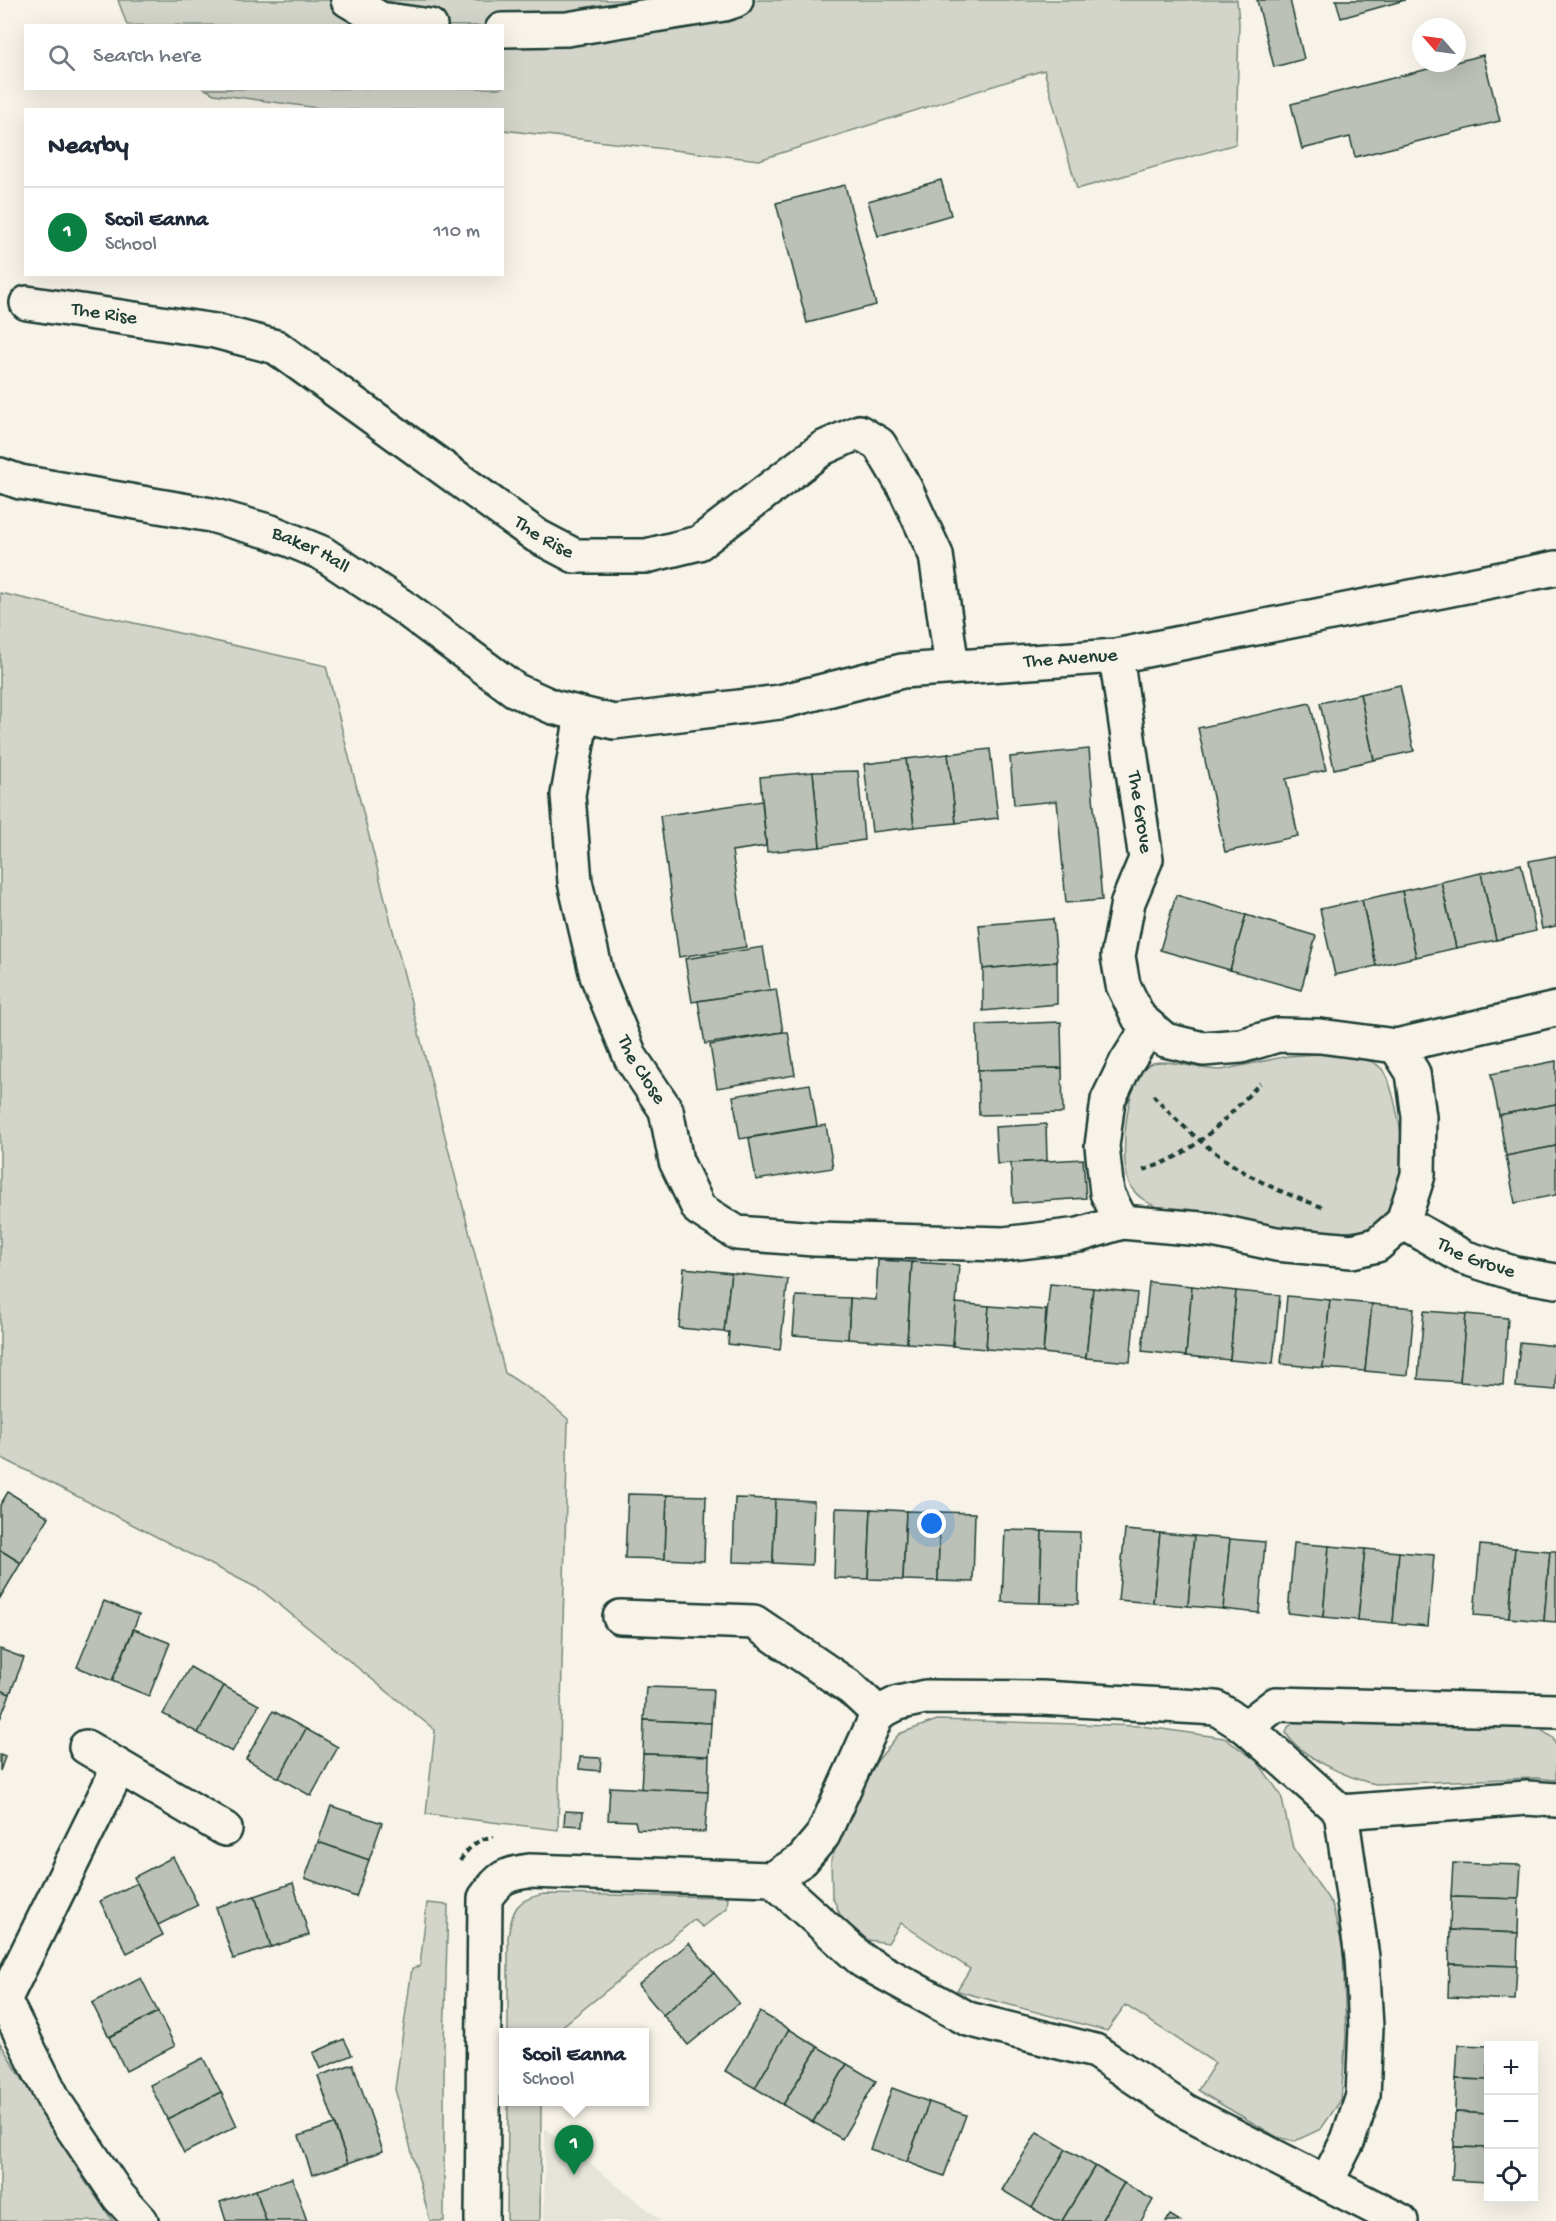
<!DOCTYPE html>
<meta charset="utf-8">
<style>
:root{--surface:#fff;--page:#f2f2f3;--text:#1f2937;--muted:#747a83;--line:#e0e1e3;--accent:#0b8043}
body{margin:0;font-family:"Gochi Hand",sans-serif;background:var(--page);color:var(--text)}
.controls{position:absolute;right:18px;bottom:18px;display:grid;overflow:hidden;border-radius:0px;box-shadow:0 6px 24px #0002}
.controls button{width:54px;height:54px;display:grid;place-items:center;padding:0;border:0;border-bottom:2px solid var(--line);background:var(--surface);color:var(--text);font:30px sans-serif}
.compass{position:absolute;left:1412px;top:18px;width:54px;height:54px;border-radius:50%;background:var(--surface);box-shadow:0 6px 24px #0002;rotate:298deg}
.you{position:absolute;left:932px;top:1524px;width:21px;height:21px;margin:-15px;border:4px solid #fff;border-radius:50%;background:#1a73e8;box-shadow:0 0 0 9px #1a73e833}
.badge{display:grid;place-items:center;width:39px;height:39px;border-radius:50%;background:var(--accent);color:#fff;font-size:20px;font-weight:700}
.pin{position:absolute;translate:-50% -50px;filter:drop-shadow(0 2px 3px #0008)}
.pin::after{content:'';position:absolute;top:32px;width:21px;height:18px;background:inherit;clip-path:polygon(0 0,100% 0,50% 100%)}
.popup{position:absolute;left:499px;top:2028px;width:150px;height:78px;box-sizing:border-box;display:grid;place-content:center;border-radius:0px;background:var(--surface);filter:drop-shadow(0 2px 4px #0005);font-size:20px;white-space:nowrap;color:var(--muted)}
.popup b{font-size:22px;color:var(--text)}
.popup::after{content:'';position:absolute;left:50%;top:100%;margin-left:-12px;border:12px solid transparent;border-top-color:var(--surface)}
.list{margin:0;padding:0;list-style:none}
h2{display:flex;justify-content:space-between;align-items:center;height:78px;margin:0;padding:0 24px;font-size:26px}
h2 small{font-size:20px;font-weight:400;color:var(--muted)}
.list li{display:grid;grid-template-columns:39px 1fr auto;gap:18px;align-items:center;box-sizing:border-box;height:90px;padding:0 24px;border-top:2px solid var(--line)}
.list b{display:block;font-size:22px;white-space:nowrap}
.list p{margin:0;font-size:20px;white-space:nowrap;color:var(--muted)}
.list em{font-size:20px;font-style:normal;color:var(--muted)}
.icon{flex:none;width:33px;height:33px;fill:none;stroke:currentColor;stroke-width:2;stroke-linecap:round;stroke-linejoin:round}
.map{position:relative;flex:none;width:1556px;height:2221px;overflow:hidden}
.search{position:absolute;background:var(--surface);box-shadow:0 6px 24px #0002;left:24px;top:24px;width:480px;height:66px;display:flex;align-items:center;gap:15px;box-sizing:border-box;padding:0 21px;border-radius:0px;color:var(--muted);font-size:22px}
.panel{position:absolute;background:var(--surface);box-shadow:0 6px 24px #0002;left:24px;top:108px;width:480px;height:168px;border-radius:0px}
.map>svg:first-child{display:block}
.built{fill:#e5e4d9}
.green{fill:#d3d5ca;stroke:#79897f;stroke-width:1.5}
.building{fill:#bbc1b6;stroke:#1f3d34;stroke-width:1.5}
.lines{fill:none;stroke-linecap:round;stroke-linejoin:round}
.minor-casing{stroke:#1f3d34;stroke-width:38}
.path{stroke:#1f3d34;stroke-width:4;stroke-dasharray:6 4.5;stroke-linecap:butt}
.minor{stroke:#f7f3e8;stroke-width:33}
.labels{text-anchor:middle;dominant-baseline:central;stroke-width:6;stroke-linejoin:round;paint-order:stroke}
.street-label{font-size:20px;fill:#1f3d34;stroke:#f7f3e8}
</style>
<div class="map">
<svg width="1556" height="2221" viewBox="0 0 1556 2221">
<rect width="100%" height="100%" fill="#f7f3e8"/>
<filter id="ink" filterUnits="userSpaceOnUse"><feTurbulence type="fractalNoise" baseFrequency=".0167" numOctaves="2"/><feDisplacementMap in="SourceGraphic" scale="12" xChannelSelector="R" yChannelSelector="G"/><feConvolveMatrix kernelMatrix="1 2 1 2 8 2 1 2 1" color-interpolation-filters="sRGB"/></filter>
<g filter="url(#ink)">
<polygon class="built" points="545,2128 662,2221 544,2221"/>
<g class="green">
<polygon points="118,0 1237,0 1239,23 1236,144 1077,189 1044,70 759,160 503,130 502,110 334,110 214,94 205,89 502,88 502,26 127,25"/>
<polygon points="0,593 326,666 505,1373 546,1400 568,1419 558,1830 426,1814 435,1730 261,1590 0,1457"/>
<path d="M1318,1054C1337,1055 1366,1054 1381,1068C1394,1081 1404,1146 1404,1166C1404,1182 1396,1200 1392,1216L1363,1230L1328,1234L1161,1209C1150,1204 1138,1198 1131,1187C1118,1167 1125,1078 1148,1065C1163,1056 1202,1071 1221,1070L1288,1056Z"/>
<polygon points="937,1720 1141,1726 1224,1738 1257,1761 1281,1795 1293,1848 1332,1904 1343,1948 1346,2035 1341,2100 1321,2129 1295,2141 1277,2137 1207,2096 1198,2090 1215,2063 1125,2005 1107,2031 961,1992 957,1990 970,1969 901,1923 888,1943 868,1940 842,1919 832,1896 831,1860 870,1770 899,1734"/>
<path d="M1297,1721L1505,1726L1541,1730L1553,1738L1556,1746V1780L1536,1778L1376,1784C1350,1779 1300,1757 1286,1733L1288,1727Z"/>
<path d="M544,1894L728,1897L727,1908L703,1927L694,1920L555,2032H508V1937C513,1909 515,1900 544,1894Z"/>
<polygon points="427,1903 448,1905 444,2044 444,2221 430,2221 395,2089 412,1968 420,1966"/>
<polygon points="0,2043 85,2181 113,2221 0,2221"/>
<polygon points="508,2102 541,2102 540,2221 507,2221"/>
</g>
<g class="building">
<polygon points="1257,0 1290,0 1304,59 1274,67"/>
<polygon points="1336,0 1405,0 1341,18"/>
<polygon points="1483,55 1500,121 1355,157 1350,137 1302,149 1291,104"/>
<polygon points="941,180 951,215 878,236 868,201"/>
<polygon points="845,185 876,305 807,323 776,203"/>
<polygon points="1400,685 1414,751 1374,760 1360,694"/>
<polygon points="1360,694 1374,760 1334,769 1320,703"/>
<polygon points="1310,703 1326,770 1286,779 1298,836 1225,852 1198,728"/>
<polygon points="990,749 998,818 956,823 948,754"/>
<polygon points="1089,749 1102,900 1066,903 1057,801 1014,805 1010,757"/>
<polygon points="948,754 956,823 914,827 906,759"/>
<polygon points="906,759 914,827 872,832 864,764"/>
<polygon points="858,771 864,840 820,847 813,772"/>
<polygon points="813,772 820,847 767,852 760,777"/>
<polygon points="762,801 766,846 732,851 746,947 679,957 660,816"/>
<polygon points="1556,856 1556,926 1542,929 1529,861"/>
<polygon points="1521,864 1536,931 1496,940 1481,873"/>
<polygon points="1481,873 1496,940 1456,948 1441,882"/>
<polygon points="1441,882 1456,948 1416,957 1402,891"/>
<polygon points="1402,891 1416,957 1376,966 1362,900"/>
<polygon points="1176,895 1246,915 1230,970 1160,950"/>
<polygon points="1362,900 1376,966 1335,975 1320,909"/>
<polygon points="1246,915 1316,936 1301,990 1230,970"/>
<polygon points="1053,919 1057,962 983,969 979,925"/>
<polygon points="763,947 770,990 692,1002 685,959"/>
<polygon points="1057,962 1057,1004 983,1011 983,969"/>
<polygon points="776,989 783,1032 705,1044 698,1001"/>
<polygon points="1061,1022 1062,1068 978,1070 977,1025"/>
<polygon points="783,1032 788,1032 795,1075 717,1088 710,1045"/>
<polygon points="1556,1061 1556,1104 1499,1115 1491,1074"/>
<polygon points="1062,1068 1063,1113 979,1115 978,1070"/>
<polygon points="810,1084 817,1126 740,1139 733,1096"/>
<polygon points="1556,1104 1556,1146 1506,1156 1499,1115"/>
<polygon points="1046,1124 1047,1161 997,1164 995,1127"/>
<polygon points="826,1125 833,1168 756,1180 749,1138"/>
<polygon points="1556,1146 1556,1195 1515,1203 1506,1156"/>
<polygon points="1083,1159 1086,1198 1013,1203 1011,1163"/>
<polygon points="878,1260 912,1262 907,1343 848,1339 850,1298 876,1300"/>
<polygon points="912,1262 959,1265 953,1346 907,1343"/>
<polygon points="684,1268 731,1273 724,1332 679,1328"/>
<polygon points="731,1273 788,1279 780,1350 728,1344 729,1332 724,1332"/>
<polygon points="1149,1282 1192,1286 1186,1356 1142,1351"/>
<polygon points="1050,1284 1093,1288 1086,1358 1043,1353"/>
<polygon points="1192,1286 1236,1291 1230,1360 1186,1356"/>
<polygon points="1093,1288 1137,1293 1130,1362 1086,1358"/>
<polygon points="1236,1291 1280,1295 1273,1364 1230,1360"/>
<polygon points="796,1296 850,1298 848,1339 793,1335"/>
<polygon points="1287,1296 1330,1300 1323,1368 1281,1364"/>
<polygon points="1330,1300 1372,1304 1365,1371 1323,1368"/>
<polygon points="956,1303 989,1306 986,1349 953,1346"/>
<polygon points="1372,1304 1414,1308 1408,1375 1365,1371"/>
<polygon points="989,1306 1046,1310 1043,1353 986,1349"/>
<polygon points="1424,1311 1466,1314 1460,1382 1418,1379"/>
<polygon points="1466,1314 1508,1318 1503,1385 1460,1382"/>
<polygon points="1520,1342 1556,1346 1556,1390 1516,1387"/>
<polygon points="8,1492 49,1517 21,1563 0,1550 0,1505"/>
<polygon points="628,1494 667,1495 665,1559 625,1558"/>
<polygon points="667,1495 706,1496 704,1561 665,1559"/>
<polygon points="735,1498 775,1499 773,1563 733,1562"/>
<polygon points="775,1499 814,1501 812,1565 773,1563"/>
<polygon points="836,1508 871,1509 868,1579 834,1578"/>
<polygon points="871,1509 906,1511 903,1580 868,1579"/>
<polygon points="906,1511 940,1512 938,1581 903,1580"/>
<polygon points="940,1512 975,1513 973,1582 938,1581"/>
<polygon points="1005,1530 1042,1531 1040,1603 1002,1602"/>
<polygon points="1125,1530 1160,1533 1153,1603 1118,1600"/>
<polygon points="1042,1531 1080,1532 1078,1604 1040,1603"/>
<polygon points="1160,1533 1194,1536 1188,1606 1153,1603"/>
<polygon points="1194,1536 1230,1539 1223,1609 1188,1606"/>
<polygon points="1230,1539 1265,1542 1259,1613 1223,1609"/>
<polygon points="1294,1543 1329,1546 1323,1617 1288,1613"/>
<polygon points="1480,1545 1515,1548 1509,1618 1474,1615"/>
<polygon points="1329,1546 1365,1549 1358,1620 1323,1617"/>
<polygon points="1515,1548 1550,1551 1544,1621 1509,1618"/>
<polygon points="1365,1549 1399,1552 1393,1623 1358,1620"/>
<polygon points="0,1550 21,1563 0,1598"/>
<polygon points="1550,1551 1556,1551 1556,1622 1544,1621"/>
<polygon points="1399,1552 1434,1555 1428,1626 1393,1623"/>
<polygon points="104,1601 139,1615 112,1681 77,1667"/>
<polygon points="134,1629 170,1643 149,1696 112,1681"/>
<polygon points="0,1649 24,1658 10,1694 0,1690"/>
<polygon points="190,1667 224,1686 198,1733 163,1714"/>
<polygon points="224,1686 259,1705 232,1752 198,1733"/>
<polygon points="646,1687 713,1689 711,1723 644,1720"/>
<polygon points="0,1690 10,1694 0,1719"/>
<polygon points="273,1711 306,1729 279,1778 246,1759"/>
<polygon points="644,1720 711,1723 709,1756 643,1754"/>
<polygon points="306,1729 338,1747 311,1796 279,1778"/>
<polygon points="643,1754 709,1756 708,1792 641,1789"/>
<polygon points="0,1755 5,1757 0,1771"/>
<polygon points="580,1757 601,1758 600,1771 579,1769"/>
<polygon points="610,1787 708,1792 705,1832 637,1829 635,1821 608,1820"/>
<polygon points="331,1806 382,1823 369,1860 318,1842"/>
<polygon points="565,1811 583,1812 582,1826 564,1825"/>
<polygon points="318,1842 369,1860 356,1897 305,1878"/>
<polygon points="173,1857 198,1905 158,1925 134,1877"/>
<polygon points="1453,1863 1521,1865 1519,1899 1451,1897"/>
<polygon points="137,1883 163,1935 127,1953 100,1901"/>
<polygon points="293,1883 309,1935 271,1947 255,1896"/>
<polygon points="255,1896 271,1947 233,1959 216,1907"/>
<polygon points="1451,1897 1519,1899 1518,1933 1450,1930"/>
<polygon points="1450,1930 1518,1933 1517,1966 1449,1964"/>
<polygon points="689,1943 714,1973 663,2015 638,1985"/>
<polygon points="1449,1964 1517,1966 1515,2000 1448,1997"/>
<polygon points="714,1973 739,2003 688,2045 663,2015"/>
<polygon points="141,1978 158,2012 109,2037 92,2003"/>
<polygon points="158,2012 175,2046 126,2071 109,2037"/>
<polygon points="760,2012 789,2029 755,2088 725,2071"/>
<polygon points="789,2029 818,2047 783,2105 755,2088"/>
<polygon points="344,2039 352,2055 320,2069 313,2053"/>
<polygon points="1458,2045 1488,2046 1488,2080 1456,2079"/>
<polygon points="818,2047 847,2064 813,2122 783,2105"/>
<polygon points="203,2058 221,2092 167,2119 150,2085"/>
<polygon points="353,2064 383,2151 348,2163 318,2076"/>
<polygon points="847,2064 876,2081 842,2139 813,2122"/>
<polygon points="1456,2079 1488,2080 1488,2114 1455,2112"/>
<polygon points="892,2088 929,2102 907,2162 870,2149"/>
<polygon points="221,2092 237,2126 184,2153 167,2119"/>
<polygon points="929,2102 966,2115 944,2176 907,2162"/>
<polygon points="1455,2112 1488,2114 1488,2148 1454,2147"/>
<polygon points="334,2124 348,2163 312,2175 299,2136"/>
<polygon points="1037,2132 1066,2149 1032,2208 1002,2190"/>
<polygon points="1454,2147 1488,2148 1488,2182 1452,2180"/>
<polygon points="1066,2149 1095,2166 1062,2221 1054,2221 1032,2208"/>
<polygon points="1095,2166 1124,2183 1101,2221 1062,2221"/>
<polygon points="292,2178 307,2221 266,2221 256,2190"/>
<polygon points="1124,2183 1153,2200 1141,2221 1101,2221"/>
<polygon points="256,2190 266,2221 226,2221 220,2202"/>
<polygon points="1170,2215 1180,2221 1166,2221"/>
</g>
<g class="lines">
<g class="minor-casing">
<g id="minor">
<polyline points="348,0 380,19 430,26"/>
<polyline points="502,30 567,29 724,4 736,0"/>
<path id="s1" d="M27,303L215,331L276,347L537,536L575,556H646L699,543L823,448L859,432L879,444L905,488L936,555L952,667"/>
<path id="s2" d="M0,475L20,482L211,515L271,532L322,553L403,607L515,690L553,707L614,722L780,702L902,671L1116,656L1556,568"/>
<path id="s3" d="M1116,656L1146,859L1128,902L1118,956L1123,985L1139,1018L1165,1040L1203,1049L1241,1046L1278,1035L1320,1036L1396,1046L1556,1009"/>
<path id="s4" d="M582,715L568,795L575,882L597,976L631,1058L666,1110L676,1161L699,1209L737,1233L814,1239L1004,1244L1079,1235L1122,1222"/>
<polyline points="1149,1027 1126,1063 1108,1100 1102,1146 1107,1193 1122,1222 1212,1230 1276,1244 1352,1251 1377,1245 1403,1222 1418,1175 1419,1117 1413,1073 1396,1046"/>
<path id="s5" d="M1403,1222L1463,1257L1516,1274L1556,1281"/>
<polyline points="620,1617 754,1622 851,1688 878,1713"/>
<polyline points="1246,1727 1276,1704 1556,1711"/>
<polyline points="86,1747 225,1829"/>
<polyline points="772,1879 802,1860 823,1835 878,1713 898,1703 925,1697 1042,1698 1216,1708 1246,1727 1341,1812"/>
<polyline points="0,2000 4,2000 55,2102 119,2197 141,2221"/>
<polyline points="4,2000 119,1767"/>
<polyline points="1326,2183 1348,2140 1363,2096 1366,2027 1362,1957 1341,1812 1527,1798 1556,1800"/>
<path d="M482,2221L485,1898C499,1878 505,1874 529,1871L772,1879L863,1961L968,2019L1095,2051L1187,2112L1401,2221"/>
</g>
</g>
<g class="path">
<path d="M1153,1095C1187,1133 1227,1166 1274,1188C1289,1195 1306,1201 1322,1207"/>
<path d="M1143,1170C1192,1157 1227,1118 1260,1083"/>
<path d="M460,1861C468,1848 478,1838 494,1837"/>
</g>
<use href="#minor" class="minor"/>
</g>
</g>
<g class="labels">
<g class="street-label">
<text stroke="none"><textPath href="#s1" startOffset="78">The Rise</textPath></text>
<text stroke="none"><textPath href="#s1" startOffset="582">The Rise</textPath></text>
<text stroke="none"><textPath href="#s2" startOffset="321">Baker Hall</textPath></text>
<text stroke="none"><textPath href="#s2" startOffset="1136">The Avenue</textPath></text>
<text stroke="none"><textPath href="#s3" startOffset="158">The Grove</textPath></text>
<text stroke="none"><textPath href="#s4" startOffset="369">The Close</textPath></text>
<text stroke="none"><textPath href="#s5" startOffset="82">The Grove</textPath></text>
</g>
</g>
</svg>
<div class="controls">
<button>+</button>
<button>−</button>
<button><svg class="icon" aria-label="locate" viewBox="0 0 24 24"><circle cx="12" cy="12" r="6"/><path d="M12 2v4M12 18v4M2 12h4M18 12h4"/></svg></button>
</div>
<svg class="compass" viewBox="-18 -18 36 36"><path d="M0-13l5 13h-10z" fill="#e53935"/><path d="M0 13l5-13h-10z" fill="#747a83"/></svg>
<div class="you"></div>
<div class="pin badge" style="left:574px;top:2175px">1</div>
<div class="popup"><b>Scoil Eanna</b>School</div>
<div class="search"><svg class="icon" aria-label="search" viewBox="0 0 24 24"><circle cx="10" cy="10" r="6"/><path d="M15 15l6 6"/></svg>Search here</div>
<section class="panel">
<h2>Nearby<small></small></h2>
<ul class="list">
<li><span class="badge">1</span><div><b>Scoil Eanna</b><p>School</p></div><em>110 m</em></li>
</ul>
</section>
</div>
